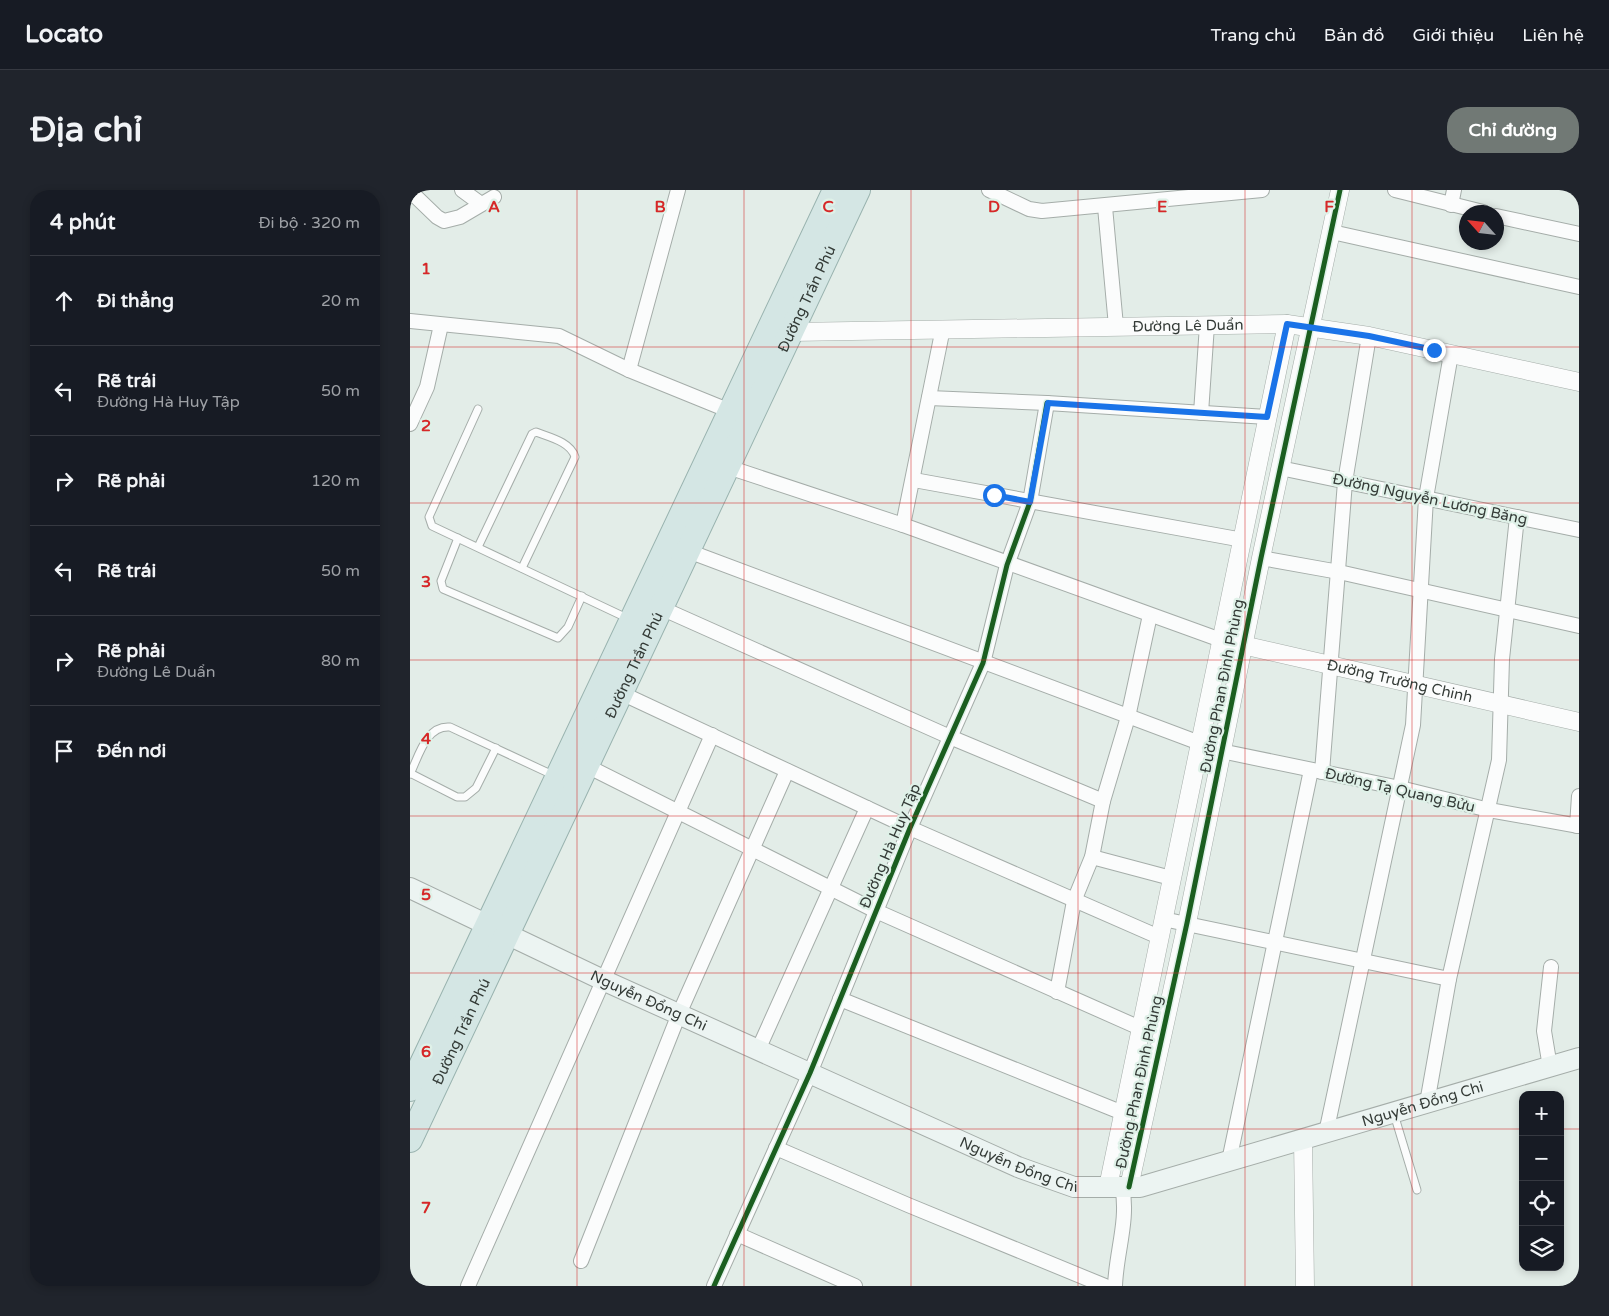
<!DOCTYPE html>
<html lang="vi">
<meta charset="utf-8">
<style>
:root{--surface:#171b24;--page:#20242c;--text:#f1f3f6;--muted:#9ea1a6;--line:#363941;--accent:#717975}
body{margin:0;font-family:"Varela Round",sans-serif;background:var(--page);color:var(--text)}
.controls{position:absolute;right:15px;bottom:15px;display:grid;overflow:hidden;border-radius:10px;box-shadow:0 2px 8px #0003}
.controls button{width:45px;height:45px;display:grid;place-items:center;padding:0;border:0;border-bottom:1px solid var(--line);background:var(--surface);color:var(--text);font:25px sans-serif}
.compass{position:absolute;left:1049px;top:15px;width:45px;height:45px;border-radius:50%;background:var(--surface);box-shadow:0 2px 8px #0003;rotate:297deg}
.stop{position:absolute;width:15px;height:15px;margin:-11px;border:4px solid #1a73e8;border-radius:50%;background:#fff}
.stop.end{background:#1a73e8;border-color:#fff;box-shadow:0 1px 5px #0008}
.list{margin:0;padding:0;list-style:none}
h2{display:flex;justify-content:space-between;align-items:center;height:65px;margin:0;padding:0 20px;font-size:21px}
h2 small{font-size:16px;font-weight:400;color:var(--muted)}
.list li{display:grid;grid-template-columns:32px 1fr auto;gap:15px;align-items:center;box-sizing:border-box;height:90px;padding:0 20px;border-top:1px solid var(--line)}
.list b{display:block;font-size:19px;white-space:nowrap}
.list p{margin:0;font-size:16px;white-space:nowrap;color:var(--muted)}
.list em{font-size:16px;font-style:normal;color:var(--muted)}
.icon{flex:none;width:28px;height:28px;fill:none;stroke:currentColor;stroke-width:2;stroke-linecap:round;stroke-linejoin:round}
.map{position:relative;flex:none;width:1169px;height:1096px;overflow:hidden;border-radius:20px}
header{display:flex;align-items:center;gap:30px;box-sizing:border-box;height:70px;padding:0 25px;background:var(--surface);border-bottom:1px solid var(--line)}
header strong{font-size:24px}
nav{display:flex;gap:28px;margin-inline-start:auto;font-size:18px}
.intro{display:flex;align-items:center;justify-content:space-between;box-sizing:border-box;height:120px;padding:0 30px}
h1{margin:0;font-size:35px}
.button{padding:12px 22px;border-radius:20px;background:var(--accent);color:#fff;font-size:18px;font-weight:700}
main{display:flex;gap:30px;padding:0 30px}
aside{flex:1;background:var(--surface);border-radius:20px;box-shadow:0 2px 8px #0003}
.map>svg:first-child{display:block}
.lines{fill:none;stroke-linecap:round;stroke-linejoin:round}
.service-casing{stroke:#a5ada9;stroke-width:9}
.minor-casing{stroke:#a5ada9;stroke-width:16}
.tertiary-casing{stroke:#a5ada9;stroke-width:19}
.secondary-casing{stroke:#a5ada9;stroke-width:22}
.trunk-casing{stroke:#99b3af;stroke-width:26}
.service{stroke:#fbfcfc;stroke-width:7}
.minor{stroke:#fbfcfc;stroke-width:14}
.tertiary{stroke:#fbfcfc;stroke-width:18}
.secondary{stroke:#ecf4f2;stroke-width:20}
.trunk{stroke:#d4e6e4;stroke-width:24}
.cycleway-casing{stroke:#dff1e8;stroke-width:8}
.cycleway{stroke:#1b5e20;stroke-width:5}
.route{stroke:#1a73e8;stroke-width:6}
.grid{fill:none;stroke:#d62828;stroke-width:1;stroke-opacity:0.55}
.labels{text-anchor:middle;dominant-baseline:central;stroke-width:4.5;stroke-linejoin:round;paint-order:stroke}
.street-label{font-size:15px;fill:#343b37;stroke:#dff1e8}
.grid-label{font-size:16px;text-anchor:middle;font-weight:bold;fill:#d62828;stroke:#dff1e8;stroke-width:4.5;stroke-linejoin:round;paint-order:stroke}
</style>
<header>
<strong>Locato</strong>
<nav><a>Trang chủ</a><a>Bản đồ</a><a>Giới thiệu</a><a>Liên hệ</a></nav>
</header>
<div class="intro"><h1>Địa chỉ</h1><a class="button">Chỉ đường</a></div>
<main>
<aside>
<h2>4 phút<small>Đi bộ · 320 m</small></h2>
<ul class="list">
<li><svg class="icon" aria-label="ahead" viewBox="0 0 24 24"><path d="M12 20V5M6 11l6-6 6 6"/></svg><div><b>Đi thẳng</b></div><em>20 m</em></li>
<li><svg class="icon" aria-label="left" viewBox="0 0 24 24"><path d="M17 20v-9H6M10 6l-5 5 5 5"/></svg><div><b>Rẽ trái</b><p>Đường Hà Huy Tập</p></div><em>50 m</em></li>
<li><svg class="icon" aria-label="right" viewBox="0 0 24 24"><path d="M7 20v-9h11M14 6l5 5-5 5"/></svg><div><b>Rẽ phải</b></div><em>120 m</em></li>
<li><svg class="icon" aria-label="left" viewBox="0 0 24 24"><path d="M17 20v-9H6M10 6l-5 5 5 5"/></svg><div><b>Rẽ trái</b></div><em>50 m</em></li>
<li><svg class="icon" aria-label="right" viewBox="0 0 24 24"><path d="M7 20v-9h11M14 6l5 5-5 5"/></svg><div><b>Rẽ phải</b><p>Đường Lê Duẩn</p></div><em>80 m</em></li>
<li><svg class="icon" aria-label="arrive" viewBox="0 0 24 24"><path d="M6 21V4h12l-3 4 3 4H6"/></svg><div><b>Đến nơi</b></div></li>
</ul>
</aside>
<div class="map">
<svg width="1169" height="1096" viewBox="0 0 1169 1096">
<rect width="100%" height="100%" fill="#e3ede8"/>
<g class="lines">
<g class="service-casing">
<g id="service">
<polyline points="68,219 19,327 22,336 219,429"/>
<polyline points="48,348 31,391 33,399 148,448 158,437 172,406"/>
<path d="M68,357L122,244L126,242C139,247 161,252 165,267L112,378"/>
<polyline points="0,583 47,607 55,607 66,598 86,558"/>
<path d="M0,584C9,566 16,535 40,537L145,586"/>
<polyline points="984,924 1007,1000"/>
</g>
</g>
<g class="minor-casing">
<g id="minor">
<polyline points="52,0 71,14"/>
<polyline points="579,0 619,19 632,21 852,0"/>
<polyline points="985,0 1073,22"/>
<polyline points="0,1 27,27 34,31 50,27 84,7"/>
<polyline points="1041,15 1044,0"/>
<polyline points="695,17 706,136"/>
<polyline points="1086,26 1169,44"/>
<polyline points="922,42 1169,97"/>
<polyline points="0,131 149,146 219,180 320,221"/>
<polyline points="219,180 268,0"/>
<polyline points="519,208 637,213 857,227"/>
<polyline points="791,223 797,135"/>
<polyline points="0,234 17,197 31,135"/>
<polyline points="318,277 493,335 811,450"/>
<polyline points="870,278 1169,340"/>
<polyline points="504,290 833,350"/>
<polyline points="493,335 533,138"/>
<polyline points="278,361 811,561 990,598 1079,620 1169,636"/>
<polyline points="851,368 929,382 1169,436"/>
<polyline points="251,418 540,547 693,611"/>
<polyline points="211,503 500,638 749,747"/>
<polyline points="177,576 466,721 730,838"/>
<polyline points="912,582 935,292 959,146"/>
<polyline points="1167,636 1169,606"/>
<polyline points="682,667 761,688"/>
<polyline points="753,729 1039,789"/>
<polyline points="647,802 664,711 682,667 693,611 718,527 740,425"/>
<polyline points="430,809 713,923"/>
<polyline points="348,860 457,618"/>
<polyline points="1140,877 1134,841 1141,777"/>
<polyline points="1017,913 1039,789 1089,570 1092,469 1107,327"/>
<polyline points="916,943 1003,535 1016,308 1041,164"/>
<polyline points="366,958 498,1015 695,1096"/>
<polyline points="819,971 901,580"/>
<polyline points="327,1044 445,1096"/>
<polyline points="171,1071 269,824 377,581"/>
<polyline points="58,1096 302,545"/>
<polyline points="304,1096 400,883 500,638 573,473 597,375 620,312 637,213"/>
<path d="M705,1096C706,1063 719,1029 712,997"/>
</g>
</g>
<g class="tertiary-casing">
<g id="tertiary">
<path id="s1" d="M382,142L877,134L959,146L1169,192"/>
<path id="s2" d="M824,453L1169,532"/>
<polyline points="893,949 895,1096"/>
<polyline points="698,997 877,134"/>
<polyline points="719,997 777,733 851,368 930,0"/>
</g>
</g>
<g class="secondary-casing">
<g id="secondary">
<path id="s3" d="M0,698L195,791L608,977L664,997H730L1169,868"/>
</g>
</g>
<g class="trunk-casing">
<g id="trunk">
<polyline points="0,899 425,0"/>
<path id="s4" d="M0,950L448,0"/>
</g>
</g>
<use href="#service" class="service"/>
<use href="#minor" class="minor"/>
<use href="#tertiary" class="tertiary"/>
<use href="#secondary" class="secondary"/>
<use href="#trunk" class="trunk"/>
<g class="cycleway-casing">
<g id="cycleway">
<polyline points="719,997 777,733 851,368 930,0"/>
<polyline points="304,1096 400,883 500,638 573,473 597,375 620,312 637,213"/>
</g>
</g>
<use href="#cycleway" class="cycleway"/>
</g>
<g class="lines">
<polyline class="route" points="584,305 620,312 638,213 857,227 877,134 959,146 1024,160"/>
</g>
<path class="grid" d="M167,0V1096M334,0V1096M501,0V1096M668,0V1096M835,0V1096M1002,0V1096M0,157H1169M0,313H1169M0,470H1169M0,626H1169M0,783H1169M0,939H1113M1150,939H1169"/>
<g class="labels">
<g class="street-label">
<text stroke="none"><textPath href="#s4" startOffset="930">Đường Trần Phú</textPath></text>
<text stroke="none"><textPath href="#s1" startOffset="396">Đường Lê Duẩn</textPath></text>
<text transform="translate(1020 309) rotate(12)">Đường Nguyễn Lương Băng</text>
<text stroke="none"><textPath href="#s4" startOffset="525">Đường Trần Phú</textPath></text>
<text stroke="none"><textPath href="#s2" startOffset="170">Đường Trường Chinh</textPath></text>
<text transform="translate(812 496) rotate(-79)">Đường Phan Đình Phùng</text>
<text transform="translate(990 600) rotate(13)">Đường Tạ Quang Bửu</text>
<text transform="translate(480 656) rotate(-67)">Đường Hà Huy Tập</text>
<text stroke="none"><textPath href="#s3" startOffset="264">Nguyễn Đổng Chi</textPath></text>
<text stroke="none"><textPath href="#s4" startOffset="120">Đường Trần Phú</textPath></text>
<text transform="translate(729 892) rotate(-78)">Đường Phan Đình Phùng</text>
<text stroke="none"><textPath href="#s3" startOffset="1089">Nguyễn Đổng Chi</textPath></text>
<text stroke="none"><textPath href="#s3" startOffset="669">Nguyễn Đổng Chi</textPath></text>
</g>
</g>
<g class="grid-label">
<text x="84" y="22">A</text>
<text x="250" y="22">B</text>
<text x="418" y="22">C</text>
<text x="584" y="22">D</text>
<text x="752" y="22">E</text>
<text x="919" y="22">F</text>
<text x="16" y="84">1</text>
<text x="16" y="241">2</text>
<text x="16" y="397">3</text>
<text x="16" y="554">4</text>
<text x="16" y="710">5</text>
<text x="16" y="867">6</text>
<text x="16" y="1023">7</text>
</g>
</svg>
<div class="controls">
<button>+</button>
<button>−</button>
<button><svg class="icon" aria-label="locate" viewBox="0 0 24 24"><circle cx="12" cy="12" r="6"/><path d="M12 2v4M12 18v4M2 12h4M18 12h4"/></svg></button>
<button><svg class="icon" aria-label="layers" viewBox="0 0 24 24"><path d="M12 4l9 5-9 5-9-5zM3 14l9 5 9-5"/></svg></button>
</div>
<svg class="compass" viewBox="-18 -18 36 36"><path d="M0-13l5 13h-10z" fill="#e53935"/><path d="M0 13l5-13h-10z" fill="#9ea1a6"/></svg>
<div class="stop" style="left:584px;top:305px"></div>
<div class="stop end" style="left:1024px;top:160px"></div>
</div>
</main>
